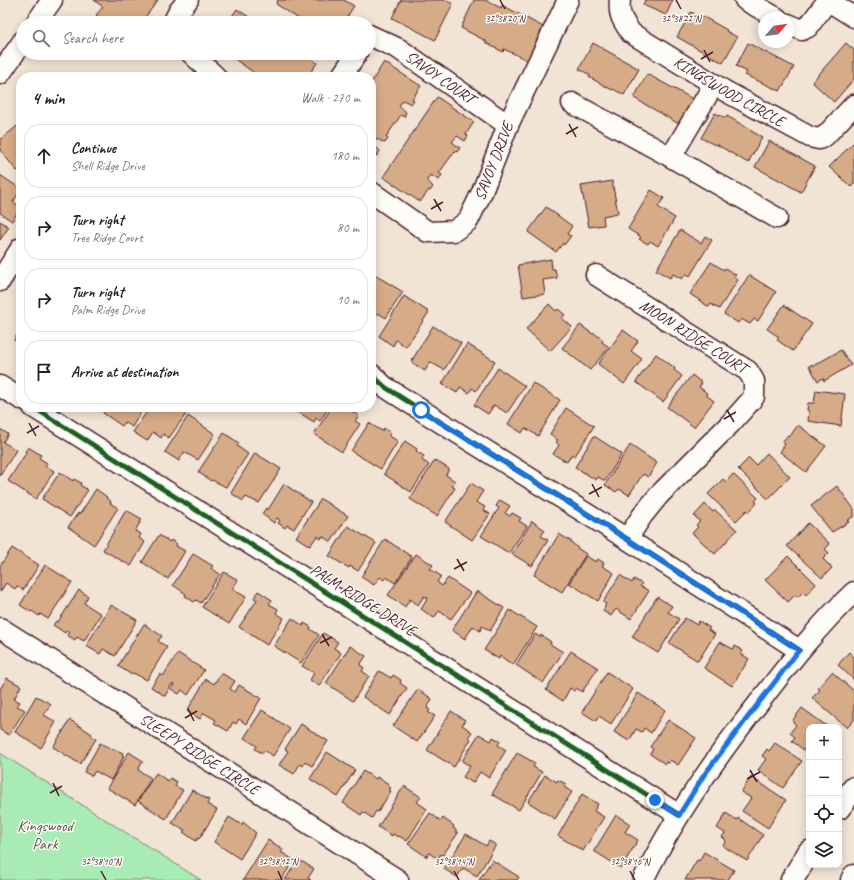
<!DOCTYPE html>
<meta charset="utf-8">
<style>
:root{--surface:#fff;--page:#f6f6f6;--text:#222;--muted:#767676;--line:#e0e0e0}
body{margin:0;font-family:Caveat,sans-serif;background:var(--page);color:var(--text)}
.controls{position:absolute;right:12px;bottom:12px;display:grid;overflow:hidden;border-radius:8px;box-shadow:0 2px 10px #0003}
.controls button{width:36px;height:36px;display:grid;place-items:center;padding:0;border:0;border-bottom:1px solid var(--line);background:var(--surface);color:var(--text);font:20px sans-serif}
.compass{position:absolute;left:758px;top:12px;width:36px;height:36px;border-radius:50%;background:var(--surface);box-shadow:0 2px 10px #0003;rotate:61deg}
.stop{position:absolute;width:12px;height:12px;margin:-9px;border:3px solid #1a73e8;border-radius:50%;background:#fff}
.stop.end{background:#1a73e8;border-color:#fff;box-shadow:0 1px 4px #0008}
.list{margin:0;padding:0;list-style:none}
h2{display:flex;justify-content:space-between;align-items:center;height:52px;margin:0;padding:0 16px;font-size:17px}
h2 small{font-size:13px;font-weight:400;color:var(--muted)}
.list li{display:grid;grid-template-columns:26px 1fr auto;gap:12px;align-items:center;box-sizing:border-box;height:64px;margin:0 8px 8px;padding:0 8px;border:1px solid var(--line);border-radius:16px}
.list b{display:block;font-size:15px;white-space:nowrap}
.list p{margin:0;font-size:13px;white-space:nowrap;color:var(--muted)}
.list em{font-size:13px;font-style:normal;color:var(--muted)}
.icon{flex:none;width:22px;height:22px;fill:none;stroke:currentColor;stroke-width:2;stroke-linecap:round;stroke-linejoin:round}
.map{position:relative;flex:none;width:854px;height:880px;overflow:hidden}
.search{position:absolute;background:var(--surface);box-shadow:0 2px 10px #0003;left:16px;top:16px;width:360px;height:44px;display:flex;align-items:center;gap:10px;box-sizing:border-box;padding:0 14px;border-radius:22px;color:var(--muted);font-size:15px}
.panel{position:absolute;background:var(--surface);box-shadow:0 2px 10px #0003;left:16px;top:72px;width:360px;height:340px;border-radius:16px}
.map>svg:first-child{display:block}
.green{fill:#a9ebb4;stroke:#7a8570}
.building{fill:#d6ab87;stroke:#4a1f2b}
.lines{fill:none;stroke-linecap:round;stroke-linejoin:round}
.minor-casing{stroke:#4a1f2b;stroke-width:23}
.major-casing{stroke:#4a1f2b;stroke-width:25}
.minor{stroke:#fdfcf7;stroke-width:20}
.major{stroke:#fdfcf7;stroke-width:22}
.cycleway-casing{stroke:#fdfcf7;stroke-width:8}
.cycleway{stroke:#1b5e20;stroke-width:5}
.route{stroke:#1a73e8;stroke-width:5}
.ticks{fill:none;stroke:#4a1f2b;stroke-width:1.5}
.labels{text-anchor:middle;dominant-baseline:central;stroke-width:3;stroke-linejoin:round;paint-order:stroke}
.street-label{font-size:16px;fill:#4a1f2b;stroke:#fdfcf7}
.park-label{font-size:16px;fill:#62524d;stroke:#fdfcf7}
.ticks-label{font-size:10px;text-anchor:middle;fill:#4a1f2b;stroke:#fdfcf7;stroke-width:3;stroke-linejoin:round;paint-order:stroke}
</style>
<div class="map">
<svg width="854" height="880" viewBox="0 0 854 880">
<rect width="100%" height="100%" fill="#f1e4d5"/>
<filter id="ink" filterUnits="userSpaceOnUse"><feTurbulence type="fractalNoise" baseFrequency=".025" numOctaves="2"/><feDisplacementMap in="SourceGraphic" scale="8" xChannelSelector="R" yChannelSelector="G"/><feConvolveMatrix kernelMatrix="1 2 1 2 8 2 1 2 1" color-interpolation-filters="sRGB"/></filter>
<g filter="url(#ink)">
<polygon class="green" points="0,753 201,880 0,880"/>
<g class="building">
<polygon points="94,0 158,0 141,23 107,23 96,15 103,7"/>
<polygon points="278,0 344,0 354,6 343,23 305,23 276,4"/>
<polygon points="401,0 446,0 453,4 435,40 392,18"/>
<polygon points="474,0 485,0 501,8 502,5 545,28 529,61 504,49 503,52 486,43 486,41 461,28"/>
<polygon points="645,0 673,0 666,15 643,5"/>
<polygon points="237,9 255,21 254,23 227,23"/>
<polygon points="691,12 701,17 702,16 727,30 726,31 737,37 723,63 677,37"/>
<polygon points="593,43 639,69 624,95 613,89 612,90 589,77 590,75 579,69"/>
<polygon points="748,43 794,67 780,91 745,75 747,72 736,66"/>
<polygon points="846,43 854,50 854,79 834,102 812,82"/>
<polygon points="236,53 290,53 295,57 298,53 304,53 317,63 307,77 260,77 236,60 239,55"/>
<polygon points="384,62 421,86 412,99 414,100 411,104 403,100 399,106 406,112 404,117 401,115 386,137 388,139 385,143 377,139 373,144 380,151 377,156 374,154 371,159 371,83"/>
<polygon points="647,74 693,99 679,124 634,98"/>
<polygon points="437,97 474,122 466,134 468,136 465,141 457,136 452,142 460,148 457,152 455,151 439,173 442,175 439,180 430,175 427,180 433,187 430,191 429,190 420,202 383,177"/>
<polygon points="715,113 726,118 727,116 751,130 751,131 762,137 748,163 716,144 715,145 701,138"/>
<polygon points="21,123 21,168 17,171 0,150 0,140"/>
<polygon points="769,141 815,166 801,192 755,167"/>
<polygon points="854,142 854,184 851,187 829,167"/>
<polygon points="0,175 21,189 13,202 21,207 12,221 0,213"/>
<polygon points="612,181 618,213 603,216 604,225 589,227 581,186"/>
<polygon points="651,190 664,198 658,207 675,218 658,246 650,241 648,244 639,239 641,237 628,229"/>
<polygon points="546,207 572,226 567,234 571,236 564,245 563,243 556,252 528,232"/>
<polygon points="0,221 9,227 0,240"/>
<polygon points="680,230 701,243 705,236 712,240 690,276 686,274 682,279 673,274 670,278 656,270"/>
<polygon points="551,259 552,269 555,269 557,278 543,280 545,294 523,297 518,265"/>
<polygon points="711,262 724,270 725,268 736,275 734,277 738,280 719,309 711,304 709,307 690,294"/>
<polygon points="375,275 403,292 386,318 378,313 377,315 371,311 371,282"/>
<polygon points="749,275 776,292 758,321 754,319 750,324 741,319 738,323 724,314"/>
<polygon points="404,296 429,312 406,347 396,340 393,346 379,336"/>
<polygon points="549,304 556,311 558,309 565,315 562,318 572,327 550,351 526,329"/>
<polygon points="784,305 812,324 793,351 777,340 779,337 767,329"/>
<polygon points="580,325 593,334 594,333 603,340 602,342 609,347 590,370 562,348"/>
<polygon points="433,326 461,343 444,370 430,362 425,371 411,362"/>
<polygon points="21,328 21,348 18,346 20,343 14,340"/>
<polygon points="623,330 638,341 631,351 642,359 624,384 598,364"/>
<polygon points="467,344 495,361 476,391 472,388 469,393 460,387 457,393 442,384"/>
<polygon points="21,350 21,362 16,359"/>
<polygon points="841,350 851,365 824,381 823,378 818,381 809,366 812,364 813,366"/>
<polygon points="656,354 675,368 674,370 682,376 663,402 636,382"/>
<polygon points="498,368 525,386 507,413 494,405 488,414 474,405"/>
<polygon points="692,375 702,383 699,387 707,393 706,395 714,401 694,427 667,407"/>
<polygon points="533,383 560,400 538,436 525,428 522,433 508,424"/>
<polygon points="816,390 845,394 841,426 808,421 809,411 807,410 808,403 814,403"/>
<polygon points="106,407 144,407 132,427 125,422 122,426 103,413"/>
<polygon points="150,407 176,407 186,414 169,438 163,434 161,438 153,432 147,441 133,432"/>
<polygon points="290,407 329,407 320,421 316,418 314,422"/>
<polygon points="332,407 352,407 350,410 359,416 355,421 360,424 342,452 314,434"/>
<polygon points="566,408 594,426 575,456 572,454 567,462 553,454 559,445 556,442 558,440 550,434"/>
<polygon points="188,416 215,434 198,460 184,452 179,461 165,452"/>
<polygon points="369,423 382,431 384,428 391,433 389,436 398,441 381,469 351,451"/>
<polygon points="798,425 826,446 806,472 780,452 785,444 782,442 788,435 790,436"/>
<polygon points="0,429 8,434 3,442 16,450 0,476"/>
<polygon points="224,433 239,443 237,446 248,454 226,487 212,480 211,481 198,472"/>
<polygon points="594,436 622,454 605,481 598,477 596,480 575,467"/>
<polygon points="405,441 417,449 416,451 424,456 422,460 429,465 411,492 384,474"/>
<polygon points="630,445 657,463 648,477 643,474 629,495 619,489 616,492 605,485"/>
<polygon points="28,447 41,455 39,458 47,463 45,466 54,471 36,499 8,481 26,453 25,452"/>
<polygon points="255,453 281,469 259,503 246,497 243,501 231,493"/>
<polygon points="767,453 790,477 768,499 738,469 749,458 756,465"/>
<polygon points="435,460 449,469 446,475 455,481 452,486 455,488 437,516 410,499"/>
<polygon points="60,472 73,481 74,479 81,483 80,485 88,490 70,517 42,499"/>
<polygon points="733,474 758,498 755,501 757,503 749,512 747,510 736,521 708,494 723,479 726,482"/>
<polygon points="471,483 483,491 476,502 485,507 483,510 490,514 472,540 445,522"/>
<polygon points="284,484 311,502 294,529 287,525 285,528 278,523 280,520 277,518 274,523 262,514 266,508 268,510"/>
<polygon points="837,486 854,509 854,516 847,521 849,522 832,532 811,506"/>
<polygon points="96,489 107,497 106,498 111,501 110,503 118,508 94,545 68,527 78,513 80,514"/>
<polygon points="321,499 348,516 331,542 322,536 321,539 317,536 310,546 296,537"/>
<polygon points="500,500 510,506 505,513 510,516 512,513 521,518 519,521 527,526 509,553 481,536 499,508 496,506"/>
<polygon points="705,504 713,512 715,510 737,530 715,554 692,533 698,527 696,525 700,521 694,516"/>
<polygon points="126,510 142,519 135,531 141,534 139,538 145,542 131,566 103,550"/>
<polygon points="532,521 545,530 541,536 548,540 532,566 512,554"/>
<polygon points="808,523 830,544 825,549 829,553 823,559 832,568 822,578 787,546"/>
<polygon points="348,526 376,543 358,571 350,566 349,568 329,556"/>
<polygon points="559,534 572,542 572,543 577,547 577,548 586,554 562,592 534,575"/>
<polygon points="159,535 170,542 171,540 177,544 176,546 185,551 168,579 142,562"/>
<polygon points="385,539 412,557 395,583 386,577 384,580 380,577 374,585 361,577"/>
<polygon points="12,548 39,565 23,590 17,586 15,589 6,583 0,592 0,566"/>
<polygon points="193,554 213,566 211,568 220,574 201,603 196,600 194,602 185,596 186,594 173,585"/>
<polygon points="416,554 433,565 430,569 441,576 437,582 442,586 448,578 470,593 451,619 439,611 434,618 421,609 428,598 424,596 418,605 410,599 405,607 388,595"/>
<polygon points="586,556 596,562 598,559 604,563 602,566 614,573 598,601 569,583"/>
<polygon points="788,556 816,584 806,595 803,592 798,597 795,595 788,602 765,580"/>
<polygon points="45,565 72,582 48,619 40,614 39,616 32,611 31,612 20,605"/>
<polygon points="224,572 238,580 232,589 246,597 229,624 202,607"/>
<polygon points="620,575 632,583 634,579 642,584 640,586 649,591 631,619 616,609 611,616 603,611 606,604 603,602"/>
<polygon points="79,590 88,596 84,603 101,614 84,641 77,637 75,640 67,635 69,632 67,630 65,633 53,625 56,621 58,622"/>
<polygon points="258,591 272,600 269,604 278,609 276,613 284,618 267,645 239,627 257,600 254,598"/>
<polygon points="477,591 504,608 490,631 482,626 480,631 473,626 465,639 452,630"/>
<polygon points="657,597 672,606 668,612 679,619 658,653 632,637"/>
<polygon points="111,605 137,620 115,656 103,649 100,654 86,646"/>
<polygon points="510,610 537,627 513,665 500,656 499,659 484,650"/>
<polygon points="292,618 303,626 304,623 311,627 310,629 319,635 301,663 274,646"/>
<polygon points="685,618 697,625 699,621 710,628 708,630 715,634 698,661 669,643"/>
<polygon points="144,624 162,636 158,641 167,647 147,680 133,673 132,675 118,666"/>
<polygon points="323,633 338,642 334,648 341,653 319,686 310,680 314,673 302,666"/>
<polygon points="535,634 540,637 541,635 551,642 550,644 563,652 543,683 516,665"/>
<polygon points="720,642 733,649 735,646 743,651 741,654 749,659 732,686 704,668"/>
<polygon points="350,646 366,656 360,665 364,668 362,671 369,676 353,701 326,683"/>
<polygon points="571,651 598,668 582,692 576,688 574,691 570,688 563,701 546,690"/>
<polygon points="849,652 854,657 854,680 838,665"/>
<polygon points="178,653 204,670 188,695 182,690 179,694 171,689 174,685 172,684 165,696 151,687 160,674 163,676"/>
<polygon points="379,671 391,678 393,675 401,680 400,683 407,688 390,715 363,697"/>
<polygon points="607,672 633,689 611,724 599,716 596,721 582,712"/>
<polygon points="832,672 854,691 854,720 847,728 812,698 820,690 818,688"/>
<polygon points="221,673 235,681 230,689 235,692 239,685 261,698 246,724 239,719 236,724 233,722 228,731 214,723 216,720 204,713 200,719 187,711 206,679 214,684"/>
<polygon points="7,678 21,686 14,699 20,702 17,706 25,710 9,735 0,730 0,689"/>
<polygon points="418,689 432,699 427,708 430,710 428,712 435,716 417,742 393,726"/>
<polygon points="638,693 665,710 651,733 644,728 642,732 636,729 629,741 614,732"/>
<polygon points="36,696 51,704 44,715 56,722 41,748 15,732"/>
<polygon points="802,708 828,727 809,727 809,754 792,741 795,737 790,733 796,725 792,721"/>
<polygon points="262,710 290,729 273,756 264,750 262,753 255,749 257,746 244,738"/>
<polygon points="451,711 465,720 462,725 472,732 468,737 471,739 454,767 427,750"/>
<polygon points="70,720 92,734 91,736 96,739 80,764 53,747"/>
<polygon points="668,720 696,738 678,765 670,760 669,763 666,762 665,764 650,754 653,749 650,747"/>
<polygon points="301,724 328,741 312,766 305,762 303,766 300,764 294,774 279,765 288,751 285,749"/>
<polygon points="479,734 491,741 493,737 500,741 498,745 506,750 489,778 480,772 473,783 463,777 470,766 462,761"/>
<polygon points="100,743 114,750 114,749 123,753 122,755 124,756 111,780 95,771 92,776 84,772"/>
<polygon points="775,743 802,761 783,788 758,770 766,759 762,756 767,749 769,751"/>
<polygon points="129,752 143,761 138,770 151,778 135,805 107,788"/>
<polygon points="327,752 355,770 338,797 310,779"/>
<polygon points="517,753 535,763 533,767 542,772 519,810 492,794"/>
<polygon points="363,771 376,779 377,777 389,784 388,786 391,788 389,790 391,791 378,812 376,811 372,818 363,812 361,815 343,803"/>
<polygon points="156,773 168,781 170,778 177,782 175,786 183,790 166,819 138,801"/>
<polygon points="545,775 557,782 558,780 566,784 564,787 572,792 555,819 528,802"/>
<polygon points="751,777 786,800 768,828 742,811 751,798 741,792"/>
<polygon points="404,786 421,797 417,802 427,809 407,841 399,836 398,837 393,834 392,836 378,827"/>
<polygon points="192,790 209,800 207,804 217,810 199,839 198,838 196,841 183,832 185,830 172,823"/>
<polygon points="582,794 598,804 594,811 604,817 583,851 558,836"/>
<polygon points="430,813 441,821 443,818 454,826 453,828 456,830 456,832 458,833 443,855 441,854 438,859 429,853 427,857 408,844"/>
<polygon points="726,813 737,820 738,818 763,835 747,861 723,846 726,840 722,837 725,833 717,828"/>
<polygon points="616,815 630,824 625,832 638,840 621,868 594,851"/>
<polygon points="229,817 242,825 243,822 256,833 240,859 214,842"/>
<polygon points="466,834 486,846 489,841 496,845 477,876 463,868 457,877 444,869"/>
<polygon points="268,840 283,849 281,852 294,860 281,880 243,880"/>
<polygon points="704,852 734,870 728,880 685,880 697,860 699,861"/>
<polygon points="298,859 314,869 308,878 311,880 285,880"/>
<polygon points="492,860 519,877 517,880 479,880"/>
</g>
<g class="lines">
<g class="minor-casing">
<g id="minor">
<path id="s1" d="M620,0C618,15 623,21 631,33L725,91L810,137L819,139L825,136L854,105"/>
<polyline points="745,0 777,18"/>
<polyline points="827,0 854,17"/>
<polyline points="36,23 52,0"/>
<polyline points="173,23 179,11 188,0"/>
<polyline points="788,24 802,30 808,27 828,0"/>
<path id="s2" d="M369,35L399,49L508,125"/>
<polyline points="191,53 216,77"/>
<polyline points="0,74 23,41"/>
<polyline points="341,77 357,53"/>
<polyline points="714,84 671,157 777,218"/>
<polyline points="572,103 671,157"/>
<path id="s3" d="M371,192L428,232L454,231L468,221L482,192L508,125L568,0"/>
<path id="s4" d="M596,275L748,371L754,381V397L730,424L659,495L642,516L627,539"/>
<polyline points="0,281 21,248"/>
<polyline points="371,374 385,387 421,410 627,539 799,650"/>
<polyline points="0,386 21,399"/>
<polyline points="33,407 679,815"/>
<path id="s5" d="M0,628L398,880"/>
<path d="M643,880C675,815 716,757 761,700C790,662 819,625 854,592"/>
</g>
</g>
<g class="major-casing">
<g id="major">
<polyline points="839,808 854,788"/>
<polyline points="792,880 809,852"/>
<polyline points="852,880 854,876"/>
</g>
</g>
<use href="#minor" class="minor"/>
<use href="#major" class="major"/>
<g class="cycleway-casing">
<g id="cycleway">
<polyline points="371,374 385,387 421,410 627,539 799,650"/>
<polyline points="33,407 679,815"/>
</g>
</g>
<use href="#cycleway" class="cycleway"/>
</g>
</g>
<g class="lines" filter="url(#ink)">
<polyline class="route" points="421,410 627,539 799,650 704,775 679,815 655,800"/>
</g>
<path class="ticks" d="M500,0L505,9M676,0L681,9M704,50L710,62M701,59L713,52M569,124L576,137M566,134L578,127M434,199L441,211M431,209L443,202M727,410L734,422M724,419L736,412M29,423L36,436M27,433L39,426M592,484L599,497M589,494L602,487M457,559L464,571M454,569L467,562M322,634L329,646M320,643L332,637M188,709L194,721M185,718L197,711M750,770L757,782M747,779L760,772M53,783L59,796M50,793L62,786M101,871L106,880M278,871L282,880M454,871L459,880M630,871L635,880"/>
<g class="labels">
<g class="street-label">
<text stroke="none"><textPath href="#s2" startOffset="83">SAVOY COURT</textPath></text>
<text stroke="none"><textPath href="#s1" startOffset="150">KINGSWOOD CIRCLE</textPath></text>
<text stroke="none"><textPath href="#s3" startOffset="178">SAVOY DRIVE</textPath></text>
<text stroke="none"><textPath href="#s4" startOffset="115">MOON RIDGE COURT</textPath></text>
<text transform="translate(363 600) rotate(32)">PALM RIDGE DRIVE</text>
<text stroke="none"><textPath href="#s5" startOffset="236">SLEEPY RIDGE CIRCLE</textPath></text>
</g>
<g class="park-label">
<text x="45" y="826">Kingswood<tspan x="45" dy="18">Park</tspan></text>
</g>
</g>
<g class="ticks-label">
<text x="505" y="22">32°38'20"N</text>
<text x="681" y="22">32°38'22"N</text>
<text x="101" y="865">32°38'10"N</text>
<text x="278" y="865">32°38'12"N</text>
<text x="454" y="865">32°38'14"N</text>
<text x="630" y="865">32°38'16"N</text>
</g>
</svg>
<div class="controls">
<button>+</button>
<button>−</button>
<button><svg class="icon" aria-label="locate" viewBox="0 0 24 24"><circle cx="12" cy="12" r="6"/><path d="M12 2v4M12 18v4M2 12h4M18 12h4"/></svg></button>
<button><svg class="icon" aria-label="layers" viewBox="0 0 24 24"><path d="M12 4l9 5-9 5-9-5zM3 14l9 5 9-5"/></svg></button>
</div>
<svg class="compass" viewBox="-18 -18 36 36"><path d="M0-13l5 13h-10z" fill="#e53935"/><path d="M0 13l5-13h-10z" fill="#767676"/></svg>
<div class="stop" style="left:421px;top:410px"></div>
<div class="stop end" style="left:655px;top:800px"></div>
<div class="search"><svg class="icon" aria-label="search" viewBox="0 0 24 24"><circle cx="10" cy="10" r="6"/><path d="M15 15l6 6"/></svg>Search here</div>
<section class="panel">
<h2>4 min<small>Walk · 270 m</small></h2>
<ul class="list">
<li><svg class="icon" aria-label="ahead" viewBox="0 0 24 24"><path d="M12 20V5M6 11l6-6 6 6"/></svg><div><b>Continue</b><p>Shell Ridge Drive</p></div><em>180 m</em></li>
<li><svg class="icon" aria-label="right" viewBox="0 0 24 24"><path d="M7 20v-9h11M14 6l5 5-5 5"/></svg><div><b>Turn right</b><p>Tree Ridge Court</p></div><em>80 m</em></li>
<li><svg class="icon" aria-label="right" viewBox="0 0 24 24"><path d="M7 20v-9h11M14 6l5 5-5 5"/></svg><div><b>Turn right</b><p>Palm Ridge Drive</p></div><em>10 m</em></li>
<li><svg class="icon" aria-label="arrive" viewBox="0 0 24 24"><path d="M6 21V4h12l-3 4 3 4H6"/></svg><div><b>Arrive at destination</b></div></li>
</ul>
</section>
</div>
